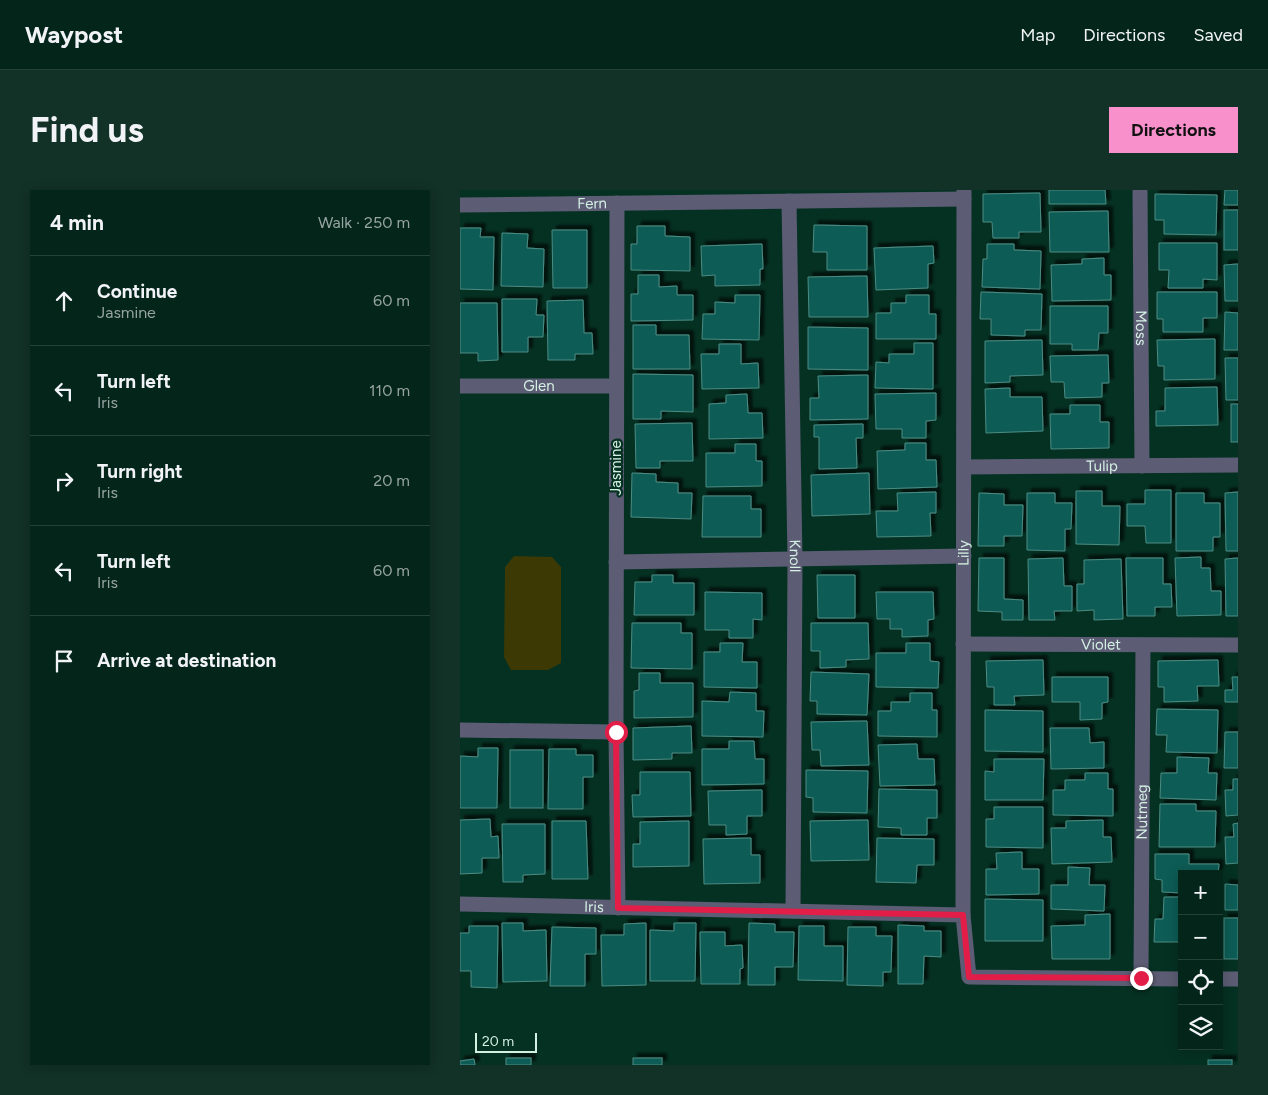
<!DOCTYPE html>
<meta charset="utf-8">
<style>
:root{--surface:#04251a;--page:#123127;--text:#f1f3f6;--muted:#97a5a2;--line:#254239;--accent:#f890cc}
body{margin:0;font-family:Figtree,sans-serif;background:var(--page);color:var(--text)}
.controls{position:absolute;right:15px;bottom:15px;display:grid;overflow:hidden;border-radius:0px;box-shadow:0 2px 12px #0003}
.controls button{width:45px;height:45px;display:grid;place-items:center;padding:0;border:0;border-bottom:1px solid var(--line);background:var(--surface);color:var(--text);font:25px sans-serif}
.scale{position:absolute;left:15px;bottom:12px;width:62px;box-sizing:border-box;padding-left:5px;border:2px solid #d4f0e3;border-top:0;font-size:14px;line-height:18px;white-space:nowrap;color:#d4f0e3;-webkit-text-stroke:4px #053122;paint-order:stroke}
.stop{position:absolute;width:15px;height:15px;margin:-11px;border:4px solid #e11d48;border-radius:50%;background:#fff}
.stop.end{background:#e11d48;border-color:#fff;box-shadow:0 1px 5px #0008}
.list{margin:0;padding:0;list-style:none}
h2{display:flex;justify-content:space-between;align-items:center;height:65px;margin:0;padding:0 20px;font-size:21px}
h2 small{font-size:16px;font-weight:400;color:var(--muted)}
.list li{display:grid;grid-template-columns:32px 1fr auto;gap:15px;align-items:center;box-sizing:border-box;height:90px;padding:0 20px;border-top:1px solid var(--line)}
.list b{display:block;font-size:19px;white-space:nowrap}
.list p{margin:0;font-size:16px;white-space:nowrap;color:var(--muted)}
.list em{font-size:16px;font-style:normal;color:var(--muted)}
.icon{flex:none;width:28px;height:28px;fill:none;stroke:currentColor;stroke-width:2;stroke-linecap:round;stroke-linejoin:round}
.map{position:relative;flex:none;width:778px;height:875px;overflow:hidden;border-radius:0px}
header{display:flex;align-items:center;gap:30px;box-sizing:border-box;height:70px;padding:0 25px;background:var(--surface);border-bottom:1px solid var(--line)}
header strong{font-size:24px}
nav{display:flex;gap:28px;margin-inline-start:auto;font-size:18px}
.intro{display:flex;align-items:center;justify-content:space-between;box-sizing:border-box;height:120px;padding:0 30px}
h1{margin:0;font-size:35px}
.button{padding:12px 22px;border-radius:0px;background:var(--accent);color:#111;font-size:18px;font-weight:700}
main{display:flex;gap:30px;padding:0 30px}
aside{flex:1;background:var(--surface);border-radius:0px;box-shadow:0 2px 12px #0003}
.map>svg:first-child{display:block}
.green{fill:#3c3905}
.building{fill:#105b54;stroke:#4b8c84;filter:url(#shadow)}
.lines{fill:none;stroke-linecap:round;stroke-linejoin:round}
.minor{stroke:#5c5c74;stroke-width:15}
.route{stroke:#e11d48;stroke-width:6}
.labels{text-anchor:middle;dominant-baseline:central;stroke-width:4.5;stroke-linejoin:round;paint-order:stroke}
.street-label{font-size:15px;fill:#d4f0e3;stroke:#053122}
</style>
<header>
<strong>Waypost</strong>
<nav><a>Map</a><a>Directions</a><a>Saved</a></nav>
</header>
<div class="intro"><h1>Find us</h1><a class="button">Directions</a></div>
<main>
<aside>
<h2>4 min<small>Walk · 250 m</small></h2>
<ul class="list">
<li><svg class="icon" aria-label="ahead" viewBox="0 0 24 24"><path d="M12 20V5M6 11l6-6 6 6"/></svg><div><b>Continue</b><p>Jasmine</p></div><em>60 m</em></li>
<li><svg class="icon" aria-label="left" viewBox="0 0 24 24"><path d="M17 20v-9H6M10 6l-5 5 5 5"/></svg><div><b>Turn left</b><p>Iris</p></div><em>110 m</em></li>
<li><svg class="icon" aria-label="right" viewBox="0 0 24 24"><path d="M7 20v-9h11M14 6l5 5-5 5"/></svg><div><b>Turn right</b><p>Iris</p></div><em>20 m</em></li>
<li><svg class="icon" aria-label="left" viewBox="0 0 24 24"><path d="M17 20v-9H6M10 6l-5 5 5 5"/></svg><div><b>Turn left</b><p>Iris</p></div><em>60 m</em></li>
<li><svg class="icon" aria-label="arrive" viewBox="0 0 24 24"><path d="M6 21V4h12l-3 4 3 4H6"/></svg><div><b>Arrive at destination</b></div></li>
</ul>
</aside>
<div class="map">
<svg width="778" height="875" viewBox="0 0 778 875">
<defs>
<filter id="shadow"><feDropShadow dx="4.5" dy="-4.5" stdDeviation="1" flood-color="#0009"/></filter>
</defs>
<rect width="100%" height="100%" fill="#053122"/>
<polygon class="green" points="54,366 92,367 101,377 101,473 88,480 51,480 44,467 45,377"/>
<g class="building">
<polygon points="589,0 645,0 646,14 589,14"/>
<polygon points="765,0 778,0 778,15 764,15"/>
<polygon points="580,3 581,42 559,42 559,48 533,48 532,32 523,32 523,4"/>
<polygon points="695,4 757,5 756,45 704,44 704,30 695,30"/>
<rect x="764" y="20" width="14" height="40"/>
<polygon points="648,21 649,62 590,62 589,22"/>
<polygon points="354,35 407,36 407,80 367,80 367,62 353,62"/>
<polygon points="177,36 205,36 205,46 230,47 230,81 171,80 171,54 177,54"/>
<polygon points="0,38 21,38 20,47 34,47 33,100 0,99"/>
<polygon points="92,40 127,40 127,98 93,98"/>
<polygon points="42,43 68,44 67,58 84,59 83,97 41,96"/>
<polygon points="699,53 757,53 757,90 743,89 743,98 708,98 709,80 699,80"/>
<polygon points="302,54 303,79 300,79 300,95 255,96 255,85 242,86 241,56"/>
<polygon points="527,54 554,54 554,60 581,61 580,99 522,97 523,69 527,69"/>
<polygon points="473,56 474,73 468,74 468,98 416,100 414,58"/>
<polygon points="644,68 644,85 651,85 651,110 592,111 591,75 622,74 622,69"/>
<polygon points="778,74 778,111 765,111 764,75"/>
<polygon points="178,85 199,85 199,97 217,96 217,105 233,105 233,130 171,131 171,104 178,104"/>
<polygon points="407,86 408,127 349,127 348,87"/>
<polygon points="521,102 582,104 581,140 565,140 565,146 531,145 531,129 520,129"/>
<polygon points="697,102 757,102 757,128 743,128 743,142 703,142 703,129 697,129"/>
<polygon points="275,105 300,105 299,150 242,149 243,124 255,124 255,112 275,113"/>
<polygon points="446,105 469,105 469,124 476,124 476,149 416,149 416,123 431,123 431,113 446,113"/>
<polygon points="42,109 77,109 76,125 84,125 83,147 68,147 68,162 42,162"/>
<polygon points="123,110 124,143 132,143 133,164 115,164 115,170 88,170 87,111"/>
<polygon points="0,113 37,113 38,170 18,171 18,163 0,163"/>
<polygon points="590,116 648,116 648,143 639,143 638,160 612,160 612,154 590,154"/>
<polygon points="765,122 778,123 778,160 764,160"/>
<polygon points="173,135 196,135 196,145 229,145 230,179 173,179"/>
<polygon points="348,137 408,138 408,180 348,179"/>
<polygon points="755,149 755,189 704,190 704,176 698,176 697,150"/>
<polygon points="582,150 583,185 550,186 550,192 525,193 525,151"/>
<polygon points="454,153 473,153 473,199 415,198 416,172 429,173 429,164 454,164"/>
<polygon points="259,154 281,154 281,174 298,173 299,198 242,199 241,164 259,164"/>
<polygon points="648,165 649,193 642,193 642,207 605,208 604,192 591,192 590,166"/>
<polygon points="765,168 778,168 778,210 766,210"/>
<polygon points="173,184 233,185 233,222 201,221 201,229 173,229"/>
<polygon points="408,185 408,229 350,230 350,208 359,208 358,186"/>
<polygon points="757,197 758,235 696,236 696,221 705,221 705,198"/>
<polygon points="550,198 550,207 582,207 583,241 526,243 525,199"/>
<polygon points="476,203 476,230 466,231 466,248 442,248 442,239 416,239 415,204"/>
<polygon points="287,204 288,223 302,223 303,248 249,249 249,214 266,213 266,205"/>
<rect x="771" y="214" width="7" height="38"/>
<polygon points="610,215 640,215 640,232 649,232 649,258 591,259 590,224 610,224"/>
<polygon points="232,233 233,271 200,271 200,278 176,278 175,234"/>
<polygon points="403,234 403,248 396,248 397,278 359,279 359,247 354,247 354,235"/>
<polygon points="445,253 466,253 466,270 476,270 477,297 418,299 417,261 445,260"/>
<polygon points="275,254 296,254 296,271 302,271 302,296 246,297 246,263 275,263"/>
<polygon points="172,283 196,284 196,292 218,293 218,303 232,303 231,329 171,327"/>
<polygon points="409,283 410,324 352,326 351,285"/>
<polygon points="685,300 711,300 711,353 686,353 685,336 667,336 667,314 685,314"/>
<polygon points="616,301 642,301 642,316 660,316 659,355 616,354"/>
<polygon points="476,302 476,323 470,323 471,346 417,347 416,321 438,321 437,303"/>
<polygon points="778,302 778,361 766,361 765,303"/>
<polygon points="519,303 544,304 544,315 563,315 562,346 544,346 544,356 518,356"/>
<polygon points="567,303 595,303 595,313 612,313 611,339 605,339 605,361 567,360"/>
<polygon points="716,303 744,303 744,313 760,313 760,347 753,347 753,361 716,361"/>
<polygon points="243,306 291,306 291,319 301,319 301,347 242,347"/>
<polygon points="741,367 741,378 750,378 751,401 761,401 761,425 717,426 715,368"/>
<polygon points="519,368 544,368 544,409 563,410 563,430 542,430 542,422 518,421"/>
<polygon points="603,368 604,396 612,396 612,421 594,421 595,430 569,430 568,369"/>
<polygon points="666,368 703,368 703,394 711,394 712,417 695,417 695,426 667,426"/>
<polygon points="778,368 778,426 766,426 765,369"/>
<polygon points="661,369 663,429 634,430 634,420 617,421 617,394 624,394 624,370"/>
<polygon points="192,385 213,385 213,393 234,393 234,425 174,425 175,392 192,392"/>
<polygon points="357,385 395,385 395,428 358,428"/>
<polygon points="245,402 302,403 302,430 293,429 293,448 269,448 269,440 245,440"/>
<polygon points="416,402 473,402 474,429 468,430 468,446 442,447 442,439 430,439 430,429 417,429"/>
<polygon points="172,433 221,433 221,443 232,443 232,479 171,478"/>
<polygon points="351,433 408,433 409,469 386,470 386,477 360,478 360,461 351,461"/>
<polygon points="260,453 283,453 282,472 297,472 297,498 244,497 244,462 260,462"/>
<polygon points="446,453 470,453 470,471 479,472 478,498 416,497 416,463 446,463"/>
<polygon points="583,470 584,505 554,506 555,515 534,515 534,497 527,497 526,471"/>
<polygon points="758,470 759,496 737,496 738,511 704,512 704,497 698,497 698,471"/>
<polygon points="351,482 409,484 407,525 357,524 357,511 350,511"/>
<polygon points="179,483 200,483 200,493 233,493 233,527 174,528 174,501 179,500"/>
<polygon points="592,487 648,487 648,512 642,513 642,529 620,530 620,512 592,512"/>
<polygon points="772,487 778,487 778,512 765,512 765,500 773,500"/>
<polygon points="270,502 296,503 296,521 304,521 303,547 242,546 242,511 269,512"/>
<polygon points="450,503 472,503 472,520 477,520 477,547 418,546 418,521 431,521 431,512 450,512"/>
<polygon points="697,519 758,520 757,563 706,562 707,545 696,545"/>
<polygon points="525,520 583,521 583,562 525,561"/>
<polygon points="407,531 409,575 361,576 360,560 352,560 351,532"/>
<polygon points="231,536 232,563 212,563 212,569 173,570 173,538"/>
<polygon points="590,538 629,538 630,553 644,552 644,578 591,579"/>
<polygon points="765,542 778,542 778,578 764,578"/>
<polygon points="269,551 294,551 295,569 304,569 304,594 242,595 242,559 269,559"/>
<polygon points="457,554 458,569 474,569 475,595 420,596 418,555"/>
<polygon points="18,558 38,558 37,618 0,618 0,566 18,567"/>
<polygon points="89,559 116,559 116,565 133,565 133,587 123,587 123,619 88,619"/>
<rect x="50" y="560" width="33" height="58"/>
<polygon points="717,567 749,568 748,583 757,583 756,610 700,608 701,583 717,583"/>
<polygon points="534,569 584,569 583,610 525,610 525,581 534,582"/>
<polygon points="346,580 408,581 407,623 353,622 353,608 346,607"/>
<polygon points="180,582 230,582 231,626 173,627 172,605 180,605"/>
<polygon points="625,583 648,583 648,599 653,599 653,626 593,625 593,600 605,600 605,590 625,590"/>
<polygon points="773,589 778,589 778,625 766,626 765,600 773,600"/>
<polygon points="419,599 477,600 477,628 467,628 467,645 441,645 441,638 418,637"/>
<polygon points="302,600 302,626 287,626 287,644 266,645 266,635 249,635 248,601"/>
<polygon points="700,614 736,614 736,621 756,621 755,657 699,657"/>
<polygon points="534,617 583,617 583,658 526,657 526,629 534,629"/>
<polygon points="30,629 31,647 38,646 39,668 22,668 22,683 0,684 0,630"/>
<polygon points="408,630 409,670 351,671 350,631"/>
<polygon points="643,630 643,647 651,647 652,672 592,674 591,638 606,638 606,631"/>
<polygon points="92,631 126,631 128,689 92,689"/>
<polygon points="229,631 229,676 173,677 173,654 180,654 180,632"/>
<polygon points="778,633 778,673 766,674 765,647 774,647 773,634"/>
<polygon points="42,634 85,634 85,684 63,685 63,692 43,692"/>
<polygon points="291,648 291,665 300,665 300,693 244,694 243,649"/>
<polygon points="417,648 474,649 474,675 457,675 456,693 416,692"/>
<polygon points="562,662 562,679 579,679 579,704 526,705 526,679 537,679 536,663"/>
<polygon points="695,664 729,664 729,674 759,674 758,684 722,684 722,703 702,702 702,690 695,689"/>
<polygon points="608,677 630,678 629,695 645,695 644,721 591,719 591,695 608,695"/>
<polygon points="765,694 778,695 778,720 765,720"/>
<polygon points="704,707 722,707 722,752 694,752 695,729 703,729"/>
<polygon points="525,709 583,710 583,751 525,751"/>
<polygon points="650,724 650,769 592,769 591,736 625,735 625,725"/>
<rect x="764" y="728" width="14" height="41"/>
<polygon points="42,733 63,733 63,741 86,740 87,791 43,792"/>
<polygon points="186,733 186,795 142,796 141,745 164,745 164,734"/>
<polygon points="214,733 236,733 235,791 190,791 190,740 214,741"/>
<polygon points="289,733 315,734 315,742 334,742 333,777 315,777 315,795 288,795"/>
<polygon points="438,735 464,736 464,741 481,741 481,767 464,766 463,794 438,794"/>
<polygon points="9,736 38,736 37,798 11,797 11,781 0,781 0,743 9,743"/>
<polygon points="339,736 364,736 364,756 383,756 383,791 338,790"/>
<polygon points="92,737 136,738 136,764 125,764 125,796 90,796"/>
<polygon points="388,737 416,737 416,746 432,746 431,782 423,782 423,796 387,795"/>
<polygon points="240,742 265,742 265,756 282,755 283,778 280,779 280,794 241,794"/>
<rect x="46" y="868" width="25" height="7"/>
<rect x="173" y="868" width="29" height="7"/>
<polygon points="14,869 15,875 0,875 0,871"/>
<rect x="748" y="870" width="24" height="5"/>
</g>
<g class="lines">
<g class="minor">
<path id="s1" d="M680,0L682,276"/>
<path id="s2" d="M329,11L335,369L333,721"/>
<polyline points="157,13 156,542 158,718"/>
<path id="s3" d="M0,15L504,9"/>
<path id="s4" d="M0,196H156"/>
<path id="s5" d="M504,277L778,275"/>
<polyline points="156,372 504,366"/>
<path id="s6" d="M503,454L778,455"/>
<polyline points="0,540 156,542"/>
<path id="s7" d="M0,714L503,725L509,787L722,789"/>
<path id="s8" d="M503,725L504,0"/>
<path id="s9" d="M681,788L683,455"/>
<polyline points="759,789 778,789"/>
</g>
</g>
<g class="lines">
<polyline class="route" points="156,542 158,718 503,725 509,787 681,788"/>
</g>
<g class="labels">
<g class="street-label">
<text stroke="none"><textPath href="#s3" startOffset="132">Fern</textPath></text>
<text stroke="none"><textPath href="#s1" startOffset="138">Moss</textPath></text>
<text stroke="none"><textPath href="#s4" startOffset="79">Glen</textPath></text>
<text stroke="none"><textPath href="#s5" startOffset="138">Tulip</textPath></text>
<text transform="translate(156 278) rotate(-90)">Jasmine</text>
<text stroke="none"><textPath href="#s8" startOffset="362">Lilly</textPath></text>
<text stroke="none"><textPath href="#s2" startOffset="355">Knoll</textPath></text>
<text stroke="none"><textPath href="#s6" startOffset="138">Violet</textPath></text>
<text stroke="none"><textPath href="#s9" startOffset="166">Nutmeg</textPath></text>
<text stroke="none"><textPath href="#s7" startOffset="134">Iris</textPath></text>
</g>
</g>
</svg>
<div class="controls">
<button>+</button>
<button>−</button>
<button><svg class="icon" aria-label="locate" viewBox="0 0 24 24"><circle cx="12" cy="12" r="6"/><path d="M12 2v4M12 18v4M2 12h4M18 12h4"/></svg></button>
<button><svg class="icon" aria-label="layers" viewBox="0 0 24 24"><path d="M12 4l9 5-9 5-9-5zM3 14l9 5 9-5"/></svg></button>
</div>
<div class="scale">20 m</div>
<div class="stop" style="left:156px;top:542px"></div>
<div class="stop end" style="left:681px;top:788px"></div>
</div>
</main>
